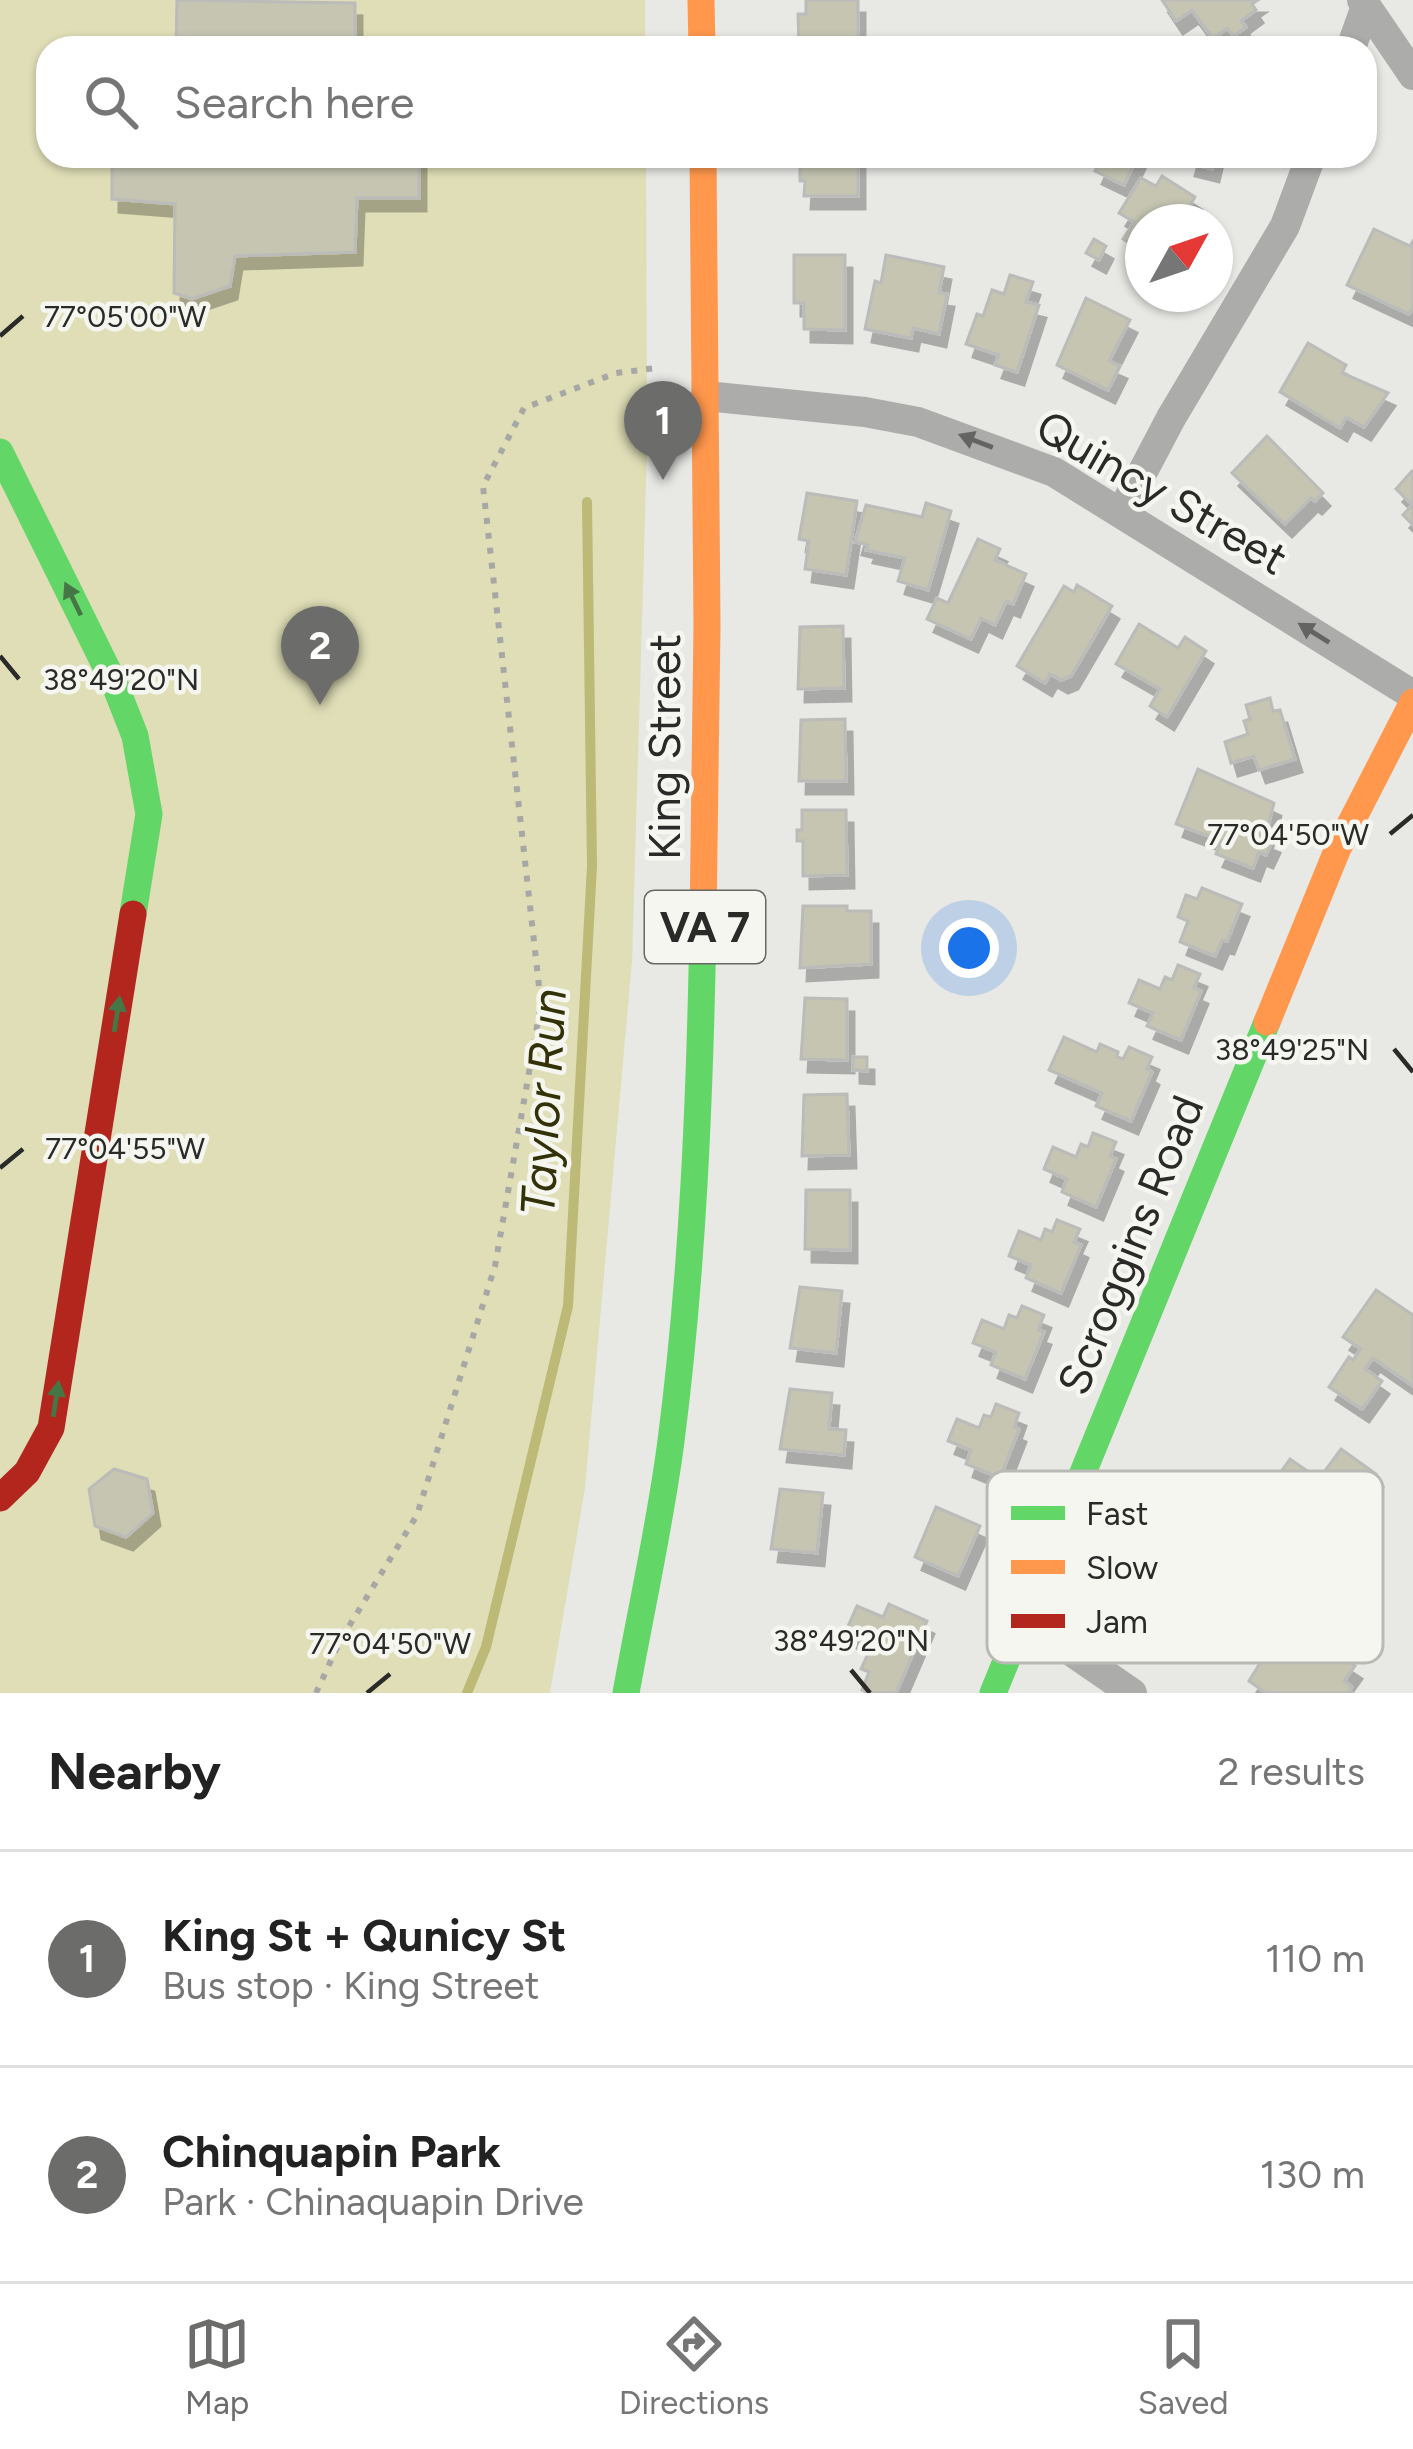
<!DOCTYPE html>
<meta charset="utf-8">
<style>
:root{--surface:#fff;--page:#f6f6f6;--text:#222;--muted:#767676;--line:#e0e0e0;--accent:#6c6c6a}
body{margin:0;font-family:Figtree,sans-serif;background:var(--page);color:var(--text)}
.compass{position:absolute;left:1125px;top:204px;width:108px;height:108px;border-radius:50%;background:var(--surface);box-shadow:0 3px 9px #0004;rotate:50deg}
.you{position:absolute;left:969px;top:948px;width:42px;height:42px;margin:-30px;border:9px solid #fff;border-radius:50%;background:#1a73e8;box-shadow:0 0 0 18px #1a73e833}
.badge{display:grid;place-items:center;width:78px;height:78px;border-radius:50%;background:var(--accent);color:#fff;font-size:39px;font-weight:700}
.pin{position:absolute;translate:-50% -99px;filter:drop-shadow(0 3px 6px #0008)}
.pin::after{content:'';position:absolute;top:63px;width:42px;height:36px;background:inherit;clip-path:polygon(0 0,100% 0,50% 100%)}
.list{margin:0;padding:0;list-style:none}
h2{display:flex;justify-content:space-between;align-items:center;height:156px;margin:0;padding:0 48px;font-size:51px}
h2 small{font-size:39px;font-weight:400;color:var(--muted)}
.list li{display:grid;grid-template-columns:78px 1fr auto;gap:36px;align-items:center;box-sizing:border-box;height:216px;padding:0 48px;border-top:3px solid var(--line)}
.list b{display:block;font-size:45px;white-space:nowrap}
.list p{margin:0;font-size:39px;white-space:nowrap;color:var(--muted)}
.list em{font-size:39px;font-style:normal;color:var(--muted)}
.icon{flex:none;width:66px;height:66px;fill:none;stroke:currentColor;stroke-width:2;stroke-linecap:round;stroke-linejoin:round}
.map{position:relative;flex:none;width:1413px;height:1693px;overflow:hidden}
.search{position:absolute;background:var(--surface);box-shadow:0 3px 9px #0004;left:36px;right:36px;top:36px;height:132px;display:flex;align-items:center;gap:30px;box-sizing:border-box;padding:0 42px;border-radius:36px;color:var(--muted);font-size:45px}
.sheet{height:588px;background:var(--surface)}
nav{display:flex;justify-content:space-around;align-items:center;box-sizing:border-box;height:168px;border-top:3px solid var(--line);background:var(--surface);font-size:33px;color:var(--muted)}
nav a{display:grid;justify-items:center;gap:6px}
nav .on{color:var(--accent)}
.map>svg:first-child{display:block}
.green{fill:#dfdeb7}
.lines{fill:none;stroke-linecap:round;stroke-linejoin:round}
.stream{stroke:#bcba76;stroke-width:10}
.building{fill:#c5c5b2;stroke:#bbbbb9;stroke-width:3;filter:url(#shadow)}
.path{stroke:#a7a7a5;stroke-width:6;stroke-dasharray:6 9;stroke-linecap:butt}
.street{stroke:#acacaa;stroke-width:30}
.fast{stroke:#63d668;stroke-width:27}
.slow{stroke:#ff974d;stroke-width:27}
.jam{stroke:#b3261e;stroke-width:27}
.oneway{fill:#646462}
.oneway2{fill:#447745}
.ticks{fill:none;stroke:#2a2a28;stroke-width:4.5}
.labels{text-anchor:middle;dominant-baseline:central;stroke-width:9;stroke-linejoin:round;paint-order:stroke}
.shield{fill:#f6f6f1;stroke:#676764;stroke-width:3}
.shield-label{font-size:42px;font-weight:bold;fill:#2a2a28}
.street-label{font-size:45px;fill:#2a2a28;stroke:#f6f6f1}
.water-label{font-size:48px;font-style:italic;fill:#333107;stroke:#f6f6f1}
.key{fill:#f6f6f1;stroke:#b9b9b5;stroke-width:3}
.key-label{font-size:33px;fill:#2a2a28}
.ticks-label{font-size:30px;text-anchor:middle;fill:#2a2a28;stroke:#f6f6f1;stroke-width:9;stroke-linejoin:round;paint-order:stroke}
</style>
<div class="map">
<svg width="1413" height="1693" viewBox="0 0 1413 1693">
<defs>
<filter id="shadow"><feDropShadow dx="7" dy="13" stdDeviation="0" flood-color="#0004"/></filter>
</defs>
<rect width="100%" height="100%" fill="#e8e8e5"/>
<polygon class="green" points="0,0 645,0 645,48 48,48 48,156 646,156 647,449 632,961 585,1488 550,1693 0,1693"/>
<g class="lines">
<polyline class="stream" points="467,1693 486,1647 568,1306 592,866 587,502"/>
</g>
<g class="building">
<polygon points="177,0 355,3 355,48 176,48"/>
<polygon points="806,0 858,0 858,48 799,48 798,14 806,14"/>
<polygon points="1162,0 1258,0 1252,4 1256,10 1241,21 1246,27 1234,36 1227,28 1213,39 1192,10 1176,21"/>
<polygon points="112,156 419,156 419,198 357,198 355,252 235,256 230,286 192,299 174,293 175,204 112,199"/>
<polygon points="800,156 858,156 858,196 804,196 805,181 800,181"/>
<polygon points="1102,156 1138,156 1124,185 1095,171"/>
<polygon points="1190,156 1215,156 1212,169 1188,163"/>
<polygon points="1162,176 1195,197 1181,220 1185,222 1143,222 1143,252 1123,239 1134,222 1119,213 1141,178 1156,186"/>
<polygon points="1374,229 1410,246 1413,241 1413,307 1409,314 1347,285"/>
<polygon points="1094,239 1106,246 1099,260 1086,253"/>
<polygon points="794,255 845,255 845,330 804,329 804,303 794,303"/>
<polygon points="886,255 944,267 939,293 947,294 939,334 913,328 911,338 865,329 875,281 881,283"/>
<polygon points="1010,275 1033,282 1026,302 1039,305 1017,372 995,365 999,355 966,344 977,314 983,316 992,290 1004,294"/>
<polygon points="1086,298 1130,320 1109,361 1120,366 1108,390 1057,365"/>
<polygon points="1308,343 1346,365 1342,373 1388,393 1364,427 1346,417 1340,428 1280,392"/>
<polygon points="1267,436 1323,493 1315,501 1311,498 1285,524 1232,473"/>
<polygon points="1412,471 1413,472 1413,525 1403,515 1412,505 1396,489"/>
<polygon points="807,493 857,501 846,575 805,569 809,541 799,539"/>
<polygon points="926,503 951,511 928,590 898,581 905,558 866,550 868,545 855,542 866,505 922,517"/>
<polygon points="978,539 1000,549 995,560 1026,574 1013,604 1006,601 995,625 981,618 971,639 927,619 937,598 948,603"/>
<polygon points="1077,585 1112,606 1071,676 1061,680 1050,674 1045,683 1017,666 1064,586 1074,592"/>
<polygon points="1139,624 1178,648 1185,637 1206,651 1167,717 1150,706 1160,689 1116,664"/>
<polygon points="843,626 844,688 798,689 800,627"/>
<polygon points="1270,698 1273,711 1280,710 1295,759 1259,770 1254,756 1231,763 1225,742 1248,734 1244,721 1250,719 1246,705"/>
<polygon points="845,719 846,781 799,781 801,720"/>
<polygon points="1198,769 1274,803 1265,837 1273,840 1266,855 1259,852 1253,868 1216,854 1222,841 1176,824"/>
<polygon points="802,810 846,810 847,875 803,876 803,841 797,841 797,830 802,830"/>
<polygon points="1202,888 1242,904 1227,941 1222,940 1215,956 1180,942 1188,921 1178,917 1186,895 1197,899"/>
<polygon points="803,906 847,906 847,911 871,911 871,964 800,968"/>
<polygon points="1178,965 1200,974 1194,988 1201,991 1181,1040 1147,1026 1153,1013 1129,1003 1139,980 1160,989 1165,977 1172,980"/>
<polygon points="805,998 847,999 847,1060 801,1059"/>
<polygon points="1064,1037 1097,1052 1100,1044 1118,1052 1117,1057 1123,1059 1129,1047 1152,1057 1147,1069 1152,1072 1131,1121 1096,1106 1102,1093 1049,1070"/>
<polygon points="853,1057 867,1057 867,1071 853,1070"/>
<polygon points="847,1094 849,1155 802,1156 804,1095"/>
<polygon points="1093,1133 1116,1142 1110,1156 1116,1159 1096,1207 1062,1192 1067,1179 1044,1169 1053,1147 1076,1157 1081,1144 1088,1147"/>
<polygon points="806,1190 850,1190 850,1250 805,1249"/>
<polygon points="1057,1220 1080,1229 1074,1242 1081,1245 1061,1293 1026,1278 1031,1265 1009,1256 1019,1231 1041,1240 1045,1229 1052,1232"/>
<polygon points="800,1287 842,1291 836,1353 790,1348"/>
<polygon points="1376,1290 1413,1315 1413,1386 1373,1358 1365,1369 1382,1381 1362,1409 1329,1387 1349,1357 1353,1360 1361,1349 1343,1337"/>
<polygon points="1022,1306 1044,1315 1038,1330 1044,1332 1025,1379 991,1365 996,1352 973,1343 982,1320 1004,1329 1009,1315 1017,1318"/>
<polygon points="790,1389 832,1393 829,1429 846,1430 844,1455 780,1449"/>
<polygon points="996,1404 1019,1413 1014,1427 1019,1429 1000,1478 966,1464 971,1450 948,1441 957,1419 979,1428 984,1415 991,1417"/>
<polygon points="1341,1449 1376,1474 1335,1526 1329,1522 1294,1572 1230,1527 1260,1485 1268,1490 1290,1459 1319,1479"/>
<polygon points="114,1469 147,1479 153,1513 126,1537 95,1526 89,1489"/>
<polygon points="780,1489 823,1493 817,1553 771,1549"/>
<polygon points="936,1507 980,1526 958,1576 915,1557"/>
<polygon points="889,1604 927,1621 896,1693 868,1693 862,1690 869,1672 861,1669 872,1645 845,1633 857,1606 883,1617"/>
<polygon points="1298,1629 1355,1666 1344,1681 1352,1687 1349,1691 1352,1693 1266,1693 1249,1681 1278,1634 1288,1641"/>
</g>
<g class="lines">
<polyline class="path" points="316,1693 340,1641 417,1515 495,1266 541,1004 483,486 524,408 616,373 657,368"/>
<g class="street">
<polyline points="1362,0 1413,75"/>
<polyline points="1351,48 1366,6"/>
<polyline points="706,396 865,412 918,422 1054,472 1413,695"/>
<polyline points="1121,513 1171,418 1285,226 1311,156"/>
<polyline points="1023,1618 1132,1693"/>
</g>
<g class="fast">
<polyline points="0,452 115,685 135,736 149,814 133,914"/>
<path d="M626,1693C641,1609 660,1526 671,1441C693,1270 700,1094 703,922"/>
<polyline points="993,1693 1267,1022"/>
</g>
<g class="slow">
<polyline points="701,0 702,48"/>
<polyline points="703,156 707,626 703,922"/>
<polyline points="1267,1022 1338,848 1413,702"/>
</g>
<polyline class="jam" points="0,1498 27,1472 51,1428 133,914"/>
</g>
<defs><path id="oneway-solid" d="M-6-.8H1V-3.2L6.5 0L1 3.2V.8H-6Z" transform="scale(3)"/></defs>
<g class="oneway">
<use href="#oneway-solid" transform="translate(976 441) rotate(-159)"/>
<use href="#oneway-solid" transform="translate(1314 633) rotate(-148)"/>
</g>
<g class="oneway2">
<use href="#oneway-solid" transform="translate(73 599) rotate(-116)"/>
<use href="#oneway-solid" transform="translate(117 1014) rotate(-81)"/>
<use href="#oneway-solid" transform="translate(56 1399) rotate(-81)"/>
</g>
<path class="ticks" d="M0,336L23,316M0,656L19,679M1390,834L1413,815M1394,1049L1413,1072M0,1168L23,1149M851,1670L870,1693M367,1693L390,1674"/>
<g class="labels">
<rect class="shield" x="645" y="891" width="120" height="72" rx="9"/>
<g class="shield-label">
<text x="705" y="927">VA 7</text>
</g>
<g class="street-label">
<text transform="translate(1162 492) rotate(30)">Quincy Street</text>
<text transform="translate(664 747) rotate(-90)">King Street</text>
<text transform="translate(1130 1245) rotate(-68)">Scroggins Road</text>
</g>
<g class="water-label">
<text transform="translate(543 1102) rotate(-87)">Taylor Run</text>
</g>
</g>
<rect x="987" y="1471" width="396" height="192" rx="18" class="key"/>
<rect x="1011" y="1506" width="54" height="14" fill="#63d668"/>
<rect x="1011" y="1560" width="54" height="14" fill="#ff974d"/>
<rect x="1011" y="1614" width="54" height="14" fill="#b3261e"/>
<g class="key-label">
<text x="1086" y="1525">Fast</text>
<text x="1086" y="1579">Slow</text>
<text x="1086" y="1633">Jam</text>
</g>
<g class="ticks-label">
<text x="125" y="327">77°05'00"W</text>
<text x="121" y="690">38°49'20"N</text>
<text x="1288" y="845">77°04'50"W</text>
<text x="1292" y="1060">38°49'25"N</text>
<text x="125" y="1159">77°04'55"W</text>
<text x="851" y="1651">38°49'20"N</text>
<text x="390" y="1654">77°04'50"W</text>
</g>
</svg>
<svg class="compass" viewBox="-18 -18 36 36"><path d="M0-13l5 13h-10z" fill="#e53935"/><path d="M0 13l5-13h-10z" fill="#767676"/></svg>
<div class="you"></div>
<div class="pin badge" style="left:663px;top:480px">1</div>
<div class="pin badge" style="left:320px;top:705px">2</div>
<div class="search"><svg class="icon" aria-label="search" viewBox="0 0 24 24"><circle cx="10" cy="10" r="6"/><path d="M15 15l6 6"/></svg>Search here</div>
</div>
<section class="sheet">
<h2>Nearby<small>2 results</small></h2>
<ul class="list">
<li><span class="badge">1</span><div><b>King St + Qunicy St</b><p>Bus stop · King Street</p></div><em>110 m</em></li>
<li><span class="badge">2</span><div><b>Chinquapin Park</b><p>Park · Chinaquapin Drive</p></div><em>130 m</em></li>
</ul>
</section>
<nav>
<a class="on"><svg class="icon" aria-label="map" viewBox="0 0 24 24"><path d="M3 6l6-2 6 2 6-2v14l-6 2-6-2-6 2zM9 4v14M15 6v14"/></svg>Map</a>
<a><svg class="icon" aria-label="directions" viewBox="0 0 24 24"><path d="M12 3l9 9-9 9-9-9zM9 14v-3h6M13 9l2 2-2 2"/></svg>Directions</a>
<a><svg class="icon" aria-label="saved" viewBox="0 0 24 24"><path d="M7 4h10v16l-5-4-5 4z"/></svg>Saved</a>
</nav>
